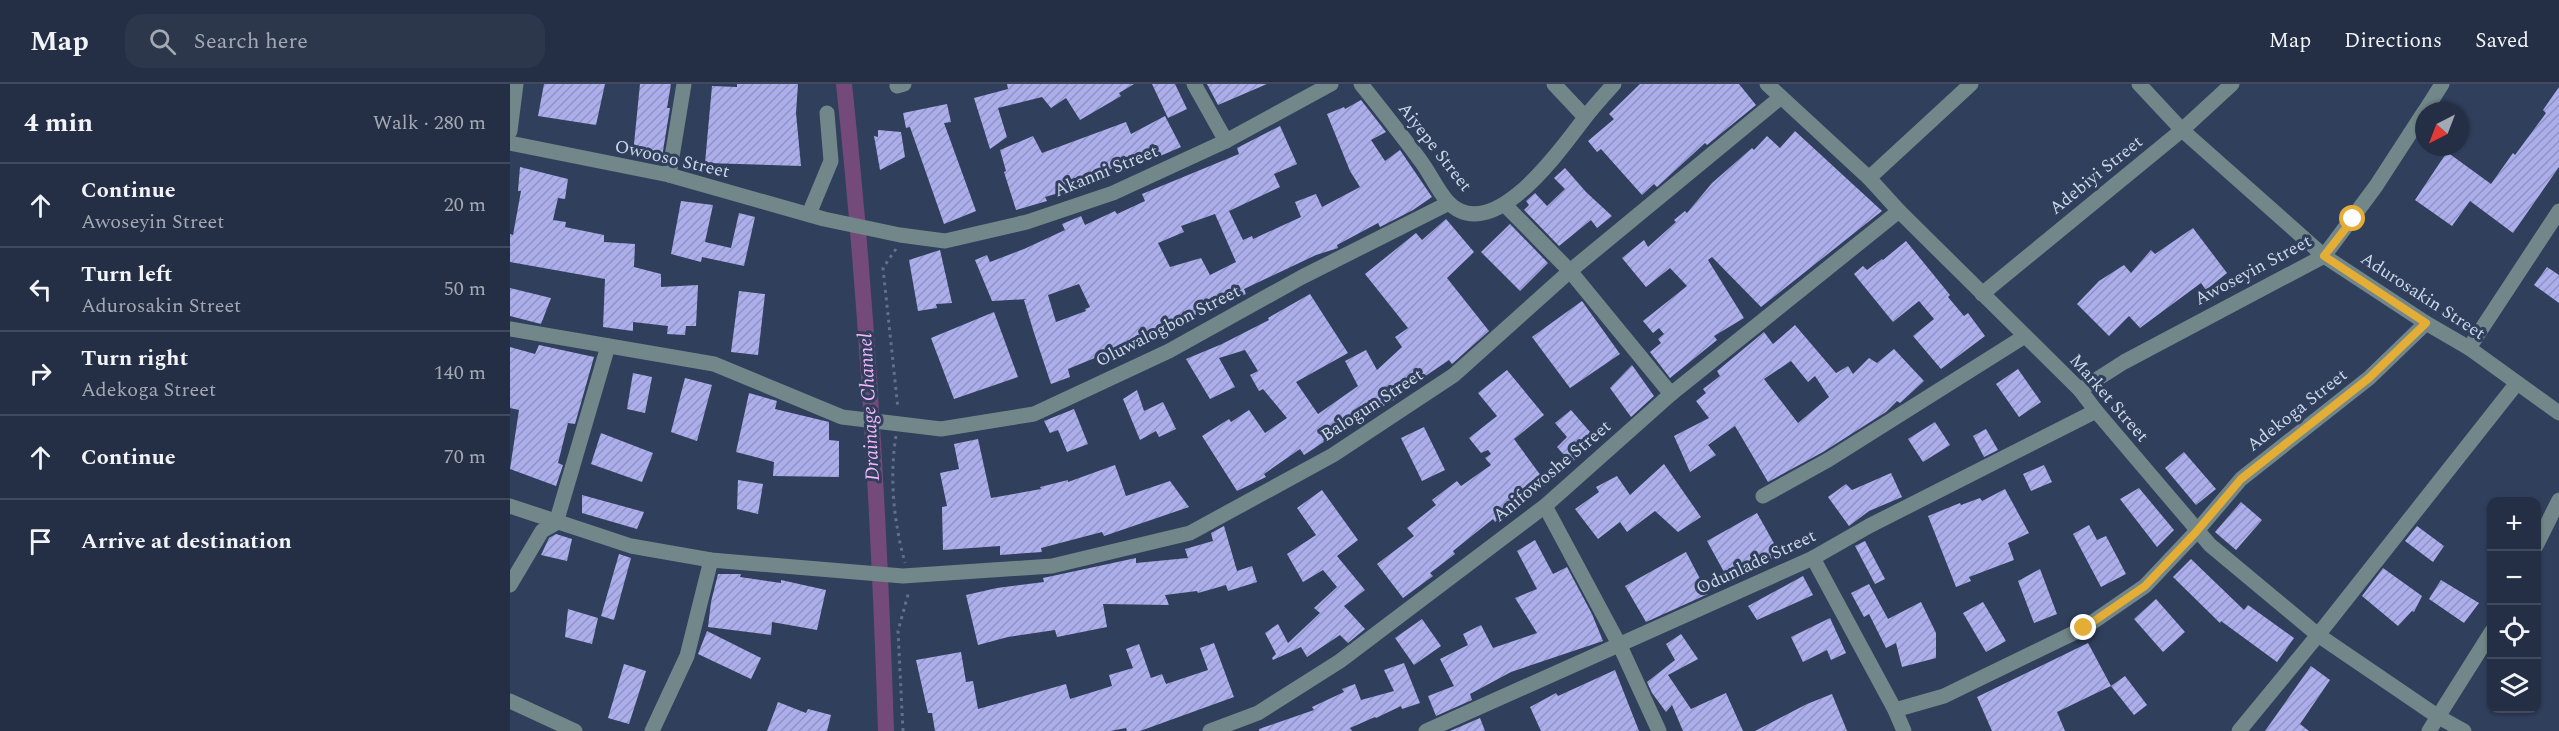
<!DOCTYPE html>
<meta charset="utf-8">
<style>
:root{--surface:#242f45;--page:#2c374c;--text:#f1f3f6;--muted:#a3a9b3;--line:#414a5e}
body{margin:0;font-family:Spectral,serif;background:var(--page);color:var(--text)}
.controls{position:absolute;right:18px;bottom:18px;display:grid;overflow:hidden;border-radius:12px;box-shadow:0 2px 4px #0004}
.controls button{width:54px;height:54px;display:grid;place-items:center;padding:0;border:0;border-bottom:2px solid var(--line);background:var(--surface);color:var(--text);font:30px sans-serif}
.compass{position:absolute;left:1905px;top:18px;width:54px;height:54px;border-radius:50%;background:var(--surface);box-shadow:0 2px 4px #0004;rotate:222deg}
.stop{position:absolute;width:18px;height:18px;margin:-14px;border:4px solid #e4ad35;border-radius:50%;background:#fff}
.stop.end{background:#e4ad35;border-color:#fff;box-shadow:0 2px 6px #0008}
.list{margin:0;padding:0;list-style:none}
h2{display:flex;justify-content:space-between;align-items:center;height:78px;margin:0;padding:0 24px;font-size:26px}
h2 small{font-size:20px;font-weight:400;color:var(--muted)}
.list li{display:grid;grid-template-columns:39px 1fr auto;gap:18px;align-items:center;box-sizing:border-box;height:84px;padding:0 24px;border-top:2px solid var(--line)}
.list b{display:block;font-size:22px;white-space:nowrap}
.list p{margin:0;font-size:20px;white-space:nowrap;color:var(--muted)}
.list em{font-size:20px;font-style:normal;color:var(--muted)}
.icon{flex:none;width:33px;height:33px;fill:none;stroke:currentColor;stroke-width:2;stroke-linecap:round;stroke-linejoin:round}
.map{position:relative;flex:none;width:2049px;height:647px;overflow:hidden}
header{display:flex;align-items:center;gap:36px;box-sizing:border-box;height:84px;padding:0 30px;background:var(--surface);border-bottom:2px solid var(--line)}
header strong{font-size:28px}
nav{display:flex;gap:33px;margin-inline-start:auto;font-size:21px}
.search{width:420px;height:54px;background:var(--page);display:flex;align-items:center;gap:15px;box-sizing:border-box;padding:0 21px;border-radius:18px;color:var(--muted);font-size:22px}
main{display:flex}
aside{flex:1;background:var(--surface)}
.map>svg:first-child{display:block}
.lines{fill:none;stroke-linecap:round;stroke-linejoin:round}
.canal{stroke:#734a79;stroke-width:16}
.building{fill:url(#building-hatch);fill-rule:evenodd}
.path{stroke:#63708a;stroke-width:3;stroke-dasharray:3 4.5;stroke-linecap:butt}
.minor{stroke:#728789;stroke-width:15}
.route{stroke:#e4ad35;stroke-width:8}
.labels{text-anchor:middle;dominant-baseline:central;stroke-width:6;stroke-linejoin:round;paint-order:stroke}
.street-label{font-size:18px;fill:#cdd7e9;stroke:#303f5c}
.water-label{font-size:20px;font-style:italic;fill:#f5b6fd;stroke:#303f5c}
</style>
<header>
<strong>Map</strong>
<div class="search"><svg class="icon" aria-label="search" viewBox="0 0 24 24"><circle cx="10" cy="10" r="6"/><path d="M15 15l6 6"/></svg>Search here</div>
<nav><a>Map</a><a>Directions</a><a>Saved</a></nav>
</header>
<main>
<aside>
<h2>4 min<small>Walk · 280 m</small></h2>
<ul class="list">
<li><svg class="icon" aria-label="ahead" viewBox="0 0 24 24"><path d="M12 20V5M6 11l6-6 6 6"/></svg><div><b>Continue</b><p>Awoseyin Street</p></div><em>20 m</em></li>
<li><svg class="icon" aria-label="left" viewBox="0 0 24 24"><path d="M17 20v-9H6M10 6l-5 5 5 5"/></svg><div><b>Turn left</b><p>Adurosakin Street</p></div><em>50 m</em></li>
<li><svg class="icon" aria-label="right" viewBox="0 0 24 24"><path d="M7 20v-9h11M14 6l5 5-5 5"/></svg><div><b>Turn right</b><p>Adekoga Street</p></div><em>140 m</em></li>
<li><svg class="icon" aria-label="ahead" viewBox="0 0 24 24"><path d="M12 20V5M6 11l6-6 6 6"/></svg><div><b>Continue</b></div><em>70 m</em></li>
<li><svg class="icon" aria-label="arrive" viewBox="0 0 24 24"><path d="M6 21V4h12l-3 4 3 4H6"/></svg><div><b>Arrive at destination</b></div></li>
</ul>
</aside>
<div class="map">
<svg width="2049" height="647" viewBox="0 0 2049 647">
<defs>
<pattern id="building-hatch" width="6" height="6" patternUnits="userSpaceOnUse" patternTransform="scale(1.5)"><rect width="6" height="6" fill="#acaeeb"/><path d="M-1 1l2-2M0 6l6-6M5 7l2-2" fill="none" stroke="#9092c2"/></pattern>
</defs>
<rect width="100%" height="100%" fill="#303f5c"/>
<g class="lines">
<path class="canal" d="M334,0C357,215 369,431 376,647"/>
</g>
<g class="building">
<polygon points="34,0 95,0 86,41 28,32"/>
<polygon points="130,0 161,0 157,24 160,24 152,73 123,70"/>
<polygon points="227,0 288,0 286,29 291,82 195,79 202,2 227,3"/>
<polygon points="497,0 624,0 609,9 611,12 570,36 556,14 541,24 532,13 488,24 497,53 480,65 464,14 498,5"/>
<polygon points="642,0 665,0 677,25 658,34"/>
<polygon points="697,0 757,0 708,21"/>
<polygon points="1130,0 1229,0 1246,21 1197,61 1195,59 1147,103 1144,100 1132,111 1091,65 1087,68 1078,57 1104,35 1099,30"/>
<polygon points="2049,3 2049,83 2003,149 1960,117 1942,142 1905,116 1937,68 1981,100 2003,69 2005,71 2036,29 2033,26"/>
<path d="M851,16L876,48L861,56L875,77L890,66L922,113L903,126L870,143L868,139L827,161L828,164L806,171L734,205L736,210L719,218L715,210L702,215L689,221L692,227L672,238L670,232L621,257L625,266L594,277L592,271L558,285L560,293L541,300L524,249L514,216L517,215L482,217L465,176L477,171L480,178L514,165L555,146L552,140L571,132L575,141L605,127L607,130L635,117L632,110L729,70L727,64L770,42L787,80L764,90L770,103L719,127L733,156L742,152L743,155L791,133L785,118L806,110L812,123L850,103L840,87L817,30L834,23L835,25ZM705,130L726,178L700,191L691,174L660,183L648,159L674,148L671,142ZM569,200L580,223L575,225L576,227L546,238L538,211Z"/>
<polygon points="437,20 441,38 434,39 466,127 434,140 400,43 396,44 393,29"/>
<polygon points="655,32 671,63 613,88 610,81 568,99 569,103 535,113 537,117 506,126 494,88 496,87 490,66 523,52 532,69 616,38 621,50"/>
<polygon points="368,46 391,48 395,73 370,86 364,52 368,53"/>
<polygon points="1285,47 1372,127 1251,223 1202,173 1198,176 1234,234 1204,252 1207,256 1160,294 1140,268 1151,259 1148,255 1154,250 1149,244 1143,249 1133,237 1177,202 1160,184 1136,203 1112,174 1134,156 1138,163 1166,138 1164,136 1175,127 1177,129 1202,99 1242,64 1244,66 1257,52 1270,64"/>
<polygon points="10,83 58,95 55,115 48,114 43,136 56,138 55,143 94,151 94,158 125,160 124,183 151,190 151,203 188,201 186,242 176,242 175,251 157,250 158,242 123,238 123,247 93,243 95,195 0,178 0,150 3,151 11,107 8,107"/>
<polygon points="1055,84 1076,108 1102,132 1087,144 1081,136 1049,162 1014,126 1019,121 1016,117 1025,109 1037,122 1055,105 1044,94"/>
<polygon points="171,117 203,121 195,158 221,164 229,129 245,133 234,182 192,173 191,178 161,170"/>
<polygon points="936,135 964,168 937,194 979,247 942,280 939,276 883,314 884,316 863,328 862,326 794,371 790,365 754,390 756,393 727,407 692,352 719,335 721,338 739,326 755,349 777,334 753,305 749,307 740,291 748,287 735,266 709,274 725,303 700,315 676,275 712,260 759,236 758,234 800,210 838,269 786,298 808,330 848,302 835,277 856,266 867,286 892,263 885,253 898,244 855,190 906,149 912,156"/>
<polygon points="1000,140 1038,179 1010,207 971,168"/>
<polygon points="1683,144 1717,189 1696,206 1691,199 1630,244 1619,232 1599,252 1567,220 1589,197 1614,181 1621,189 1641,166 1645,170"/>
<polygon points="1396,157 1440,211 1438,213 1454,232 1458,229 1475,252 1431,285 1403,252 1424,235 1409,217 1383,238 1344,190 1353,182 1357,186 1372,175 1373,176"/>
<polygon points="430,166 442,219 426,220 427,224 408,227 399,176"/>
<polygon points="2037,183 2049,191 2049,219 2024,201"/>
<polygon points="0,204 41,214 31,240 0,232"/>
<polygon points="229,207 255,210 248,271 221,268"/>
<polygon points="1072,217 1110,270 1060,304 1022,253"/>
<polygon points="484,228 508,293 444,315 421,254"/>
<path d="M1285,241L1326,289L1338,282L1343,290L1359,274L1367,279L1384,265L1414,297L1390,319L1387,317L1376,328L1313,368L1258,398L1225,342L1198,361L1206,371L1180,388L1164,352L1199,334L1186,317L1196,309L1193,305L1210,292L1207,287L1254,248L1263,260ZM1281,277L1298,298L1305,292L1319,313L1288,339L1254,295Z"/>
<polygon points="29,261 84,273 65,340 58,339 48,379 53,381 46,402 0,385 9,326 0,324 0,263 25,270"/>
<polygon points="1122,281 1144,312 1121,333 1100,304"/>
<polygon points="1508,285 1531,318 1509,333 1486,300"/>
<polygon points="997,286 1034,331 1004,355 1037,400 985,438 983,435 943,467 945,470 920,489 923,492 893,514 867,480 904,452 897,444 926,421 922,416 947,397 951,402 981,381 975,374 981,370 978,366 971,369 959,354 987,332 968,309"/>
<polygon points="123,289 142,293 135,329 117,325"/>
<polygon points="175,294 202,301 187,357 161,348"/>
<polygon points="627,306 634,327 653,318 666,345 649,353 646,347 630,356 613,315"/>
<polygon points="239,309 267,317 265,325 319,338 319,356 329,357 329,393 263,392 264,378 226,368"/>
<polygon points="564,325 578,360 557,368 548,346 540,349 534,337"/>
<polygon points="1061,326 1087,356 1061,379 1047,363 1057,353 1045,339"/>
<polygon points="1425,338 1440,361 1413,378 1398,355"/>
<polygon points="914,343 935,386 912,397 891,354"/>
<polygon points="1476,345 1488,366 1474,373 1463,352"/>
<polygon points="91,349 143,369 132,398 81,380"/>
<polygon points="468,355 481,414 531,405 530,403 558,396 558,398 605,381 616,412 660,397 679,423 594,452 592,448 531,464 532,468 490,471 490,462 433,466 432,423 437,422 430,389 449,385 444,360"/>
<polygon points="1674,368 1706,405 1686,421 1655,384"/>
<polygon points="1154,380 1191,433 1168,448 1145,427 1117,448 1110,438 1088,455 1065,425 1089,408 1086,403 1107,392 1120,411"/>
<polygon points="1534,381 1542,398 1521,407 1513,390"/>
<polygon points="1381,389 1392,413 1359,427 1339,442 1318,413 1336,400 1342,406"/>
<polygon points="228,396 253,400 248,430 227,425"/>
<polygon points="1629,404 1664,446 1647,463 1610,415"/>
<polygon points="1495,405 1519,449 1498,459 1504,476 1459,493 1461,497 1446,503 1418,432 1450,419 1451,421 1470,414 1472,417"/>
<polygon points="812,406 848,456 827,472 855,506 834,522 855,545 838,559 830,551 797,573 791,563 763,576 762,574 766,570 755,549 768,540 778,559 810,529 804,524 827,503 813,486 793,498 777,470 806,451 787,424"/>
<polygon points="72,411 134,428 127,445 72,429"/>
<polygon points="1731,418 1752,436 1726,466 1705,448"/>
<polygon points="1247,429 1270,470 1219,497 1197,457"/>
<polygon points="1579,441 1587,456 1596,452 1616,490 1591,503 1563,450"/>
<polygon points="714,442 727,487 742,482 747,498 718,507 716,501 688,509 687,507 655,511 659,521 593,520 597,543 547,553 545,546 498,553 468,561 456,511 487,504 534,498 533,494 626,474 626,479 678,474 675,465 703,457 701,449"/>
<polygon points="1907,442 1934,462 1923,478 1895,457"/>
<polygon points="46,450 62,455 57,477 31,471 39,454"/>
<polygon points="1025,456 1043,490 1057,483 1082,530 1093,557 1001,588 960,610 962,616 926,632 918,612 944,602 930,575 958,561 953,550 971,541 983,564 1027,549 1005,514 1027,505 1007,467"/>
<polygon points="1355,457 1375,495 1365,500 1345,462"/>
<polygon points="1176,468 1198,510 1136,538 1115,502"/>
<polygon points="109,470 121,474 104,536 91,532"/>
<polygon points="1681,475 1734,526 1738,521 1784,554 1767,578 1711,537 1710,539 1663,493"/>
<polygon points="1873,484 1912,512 1904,528 1902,527 1888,542 1852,512"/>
<polygon points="1530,485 1547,530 1524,539 1508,497"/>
<polygon points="208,490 231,490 230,493 271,499 271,496 316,506 307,546 262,538 261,551 198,543 201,518"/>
<polygon points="1293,492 1303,511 1247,536 1238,522"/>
<polygon points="1931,496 1969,519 1954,539 1919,515"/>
<polygon points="1359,500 1378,535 1411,518 1426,549 1426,574 1392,583 1386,559 1376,564 1359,530 1354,533 1341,509"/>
<polygon points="1646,515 1675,548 1653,568 1624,535"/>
<polygon points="1473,518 1496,557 1476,568 1453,529"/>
<polygon points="58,525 88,534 82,560 55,553"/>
<polygon points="1320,534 1336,569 1321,576 1317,566 1293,578 1281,553"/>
<polygon points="912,535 931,562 904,581 885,554"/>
<polygon points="197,547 251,574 241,595 188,570"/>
<polygon points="1171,550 1188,575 1158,591 1181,625 1216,609 1233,647 1173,647 1162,621 1156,628 1142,609 1137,598 1165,576 1156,560"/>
<polygon points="704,559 724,613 630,647 617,647 616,644 600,647 425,647 422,629 418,629 406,576 451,568 456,598 463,597 468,625 556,600 560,615 602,602 599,591 623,584 616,565 629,560 641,594 652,590 656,600 698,586 690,564"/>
<polygon points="1578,559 1601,602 1547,628 1555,647 1482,647 1467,613"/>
<polygon points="894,579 910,619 892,625 891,622 866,634 865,633 840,644 842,647 749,647 749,645 804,626 802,623 834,608 832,605 845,600 851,616 884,607 874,586"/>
<polygon points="114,580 136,587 119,640 98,634"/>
<polygon points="1801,582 1820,596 1790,640 1799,647 1755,647"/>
<polygon points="1105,586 1129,647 1031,647 1020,623 1046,609 1048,612"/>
<polygon points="1615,592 1637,621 1624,631 1601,602"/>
<polygon points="1322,610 1337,647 1245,647 1297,620"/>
<polygon points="268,618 296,629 298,625 321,631 317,647 257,647"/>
<polygon points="970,634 975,647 940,647"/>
</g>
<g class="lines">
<g class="path">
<polyline points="386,165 373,184 388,325"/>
<path d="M386,352C379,394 384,439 395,479"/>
<polyline points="393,647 388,547 399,507"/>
</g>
<g class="minor">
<polyline points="684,0 716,57"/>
<path d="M851,0C871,25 891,50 910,76C920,89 927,106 938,118C982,164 1051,65 1074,35C1083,23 1094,11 1104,0"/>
<polyline points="1044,0 1075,33"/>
<polyline points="1257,0 1359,94 1389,127 1570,306 1586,327 1700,461 1808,551 1927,632 1954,647"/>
<polyline points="1629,0 1672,46 1814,172 1916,239 1959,264 2049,329"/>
<polyline points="387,2 394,0"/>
<polyline points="1915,27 1932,0"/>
<polyline points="0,47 6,0"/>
<polyline points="0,59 159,91 314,135 390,151 435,157 517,138 603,109 716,57 821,0"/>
<polyline points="159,91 174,0"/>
<polyline points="1359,94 1461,0"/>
<polyline points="995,121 1060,187 1161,310"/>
<polyline points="299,130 321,77 317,29"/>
<polyline points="1472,210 1672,46 1722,0"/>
<polyline points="0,245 204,280 332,333 431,345 524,330 659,267 792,193 939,119"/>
<polyline points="1959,264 2049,127"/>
<polyline points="1570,306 1614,278 1814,172 1866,102 1914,28"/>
<polyline points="1253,412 1318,376 1515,252"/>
<polyline points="0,422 121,462 201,476 393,492 542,482 680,449 823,371 944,291 1060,187 1271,13"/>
<polyline points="1035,422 1110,562 1149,647"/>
<polyline points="2026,462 2049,416"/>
<polyline points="1303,474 1385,626 1394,647"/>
<polyline points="0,501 32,447 46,439 98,262"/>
<polyline points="0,617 65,647"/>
<polyline points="1385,626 1434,612 1574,544 1635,502 1686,448 1731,395 1859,294 1916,239"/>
<polyline points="142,647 177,572 201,476"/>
<polyline points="700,647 748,629 830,577 1035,422 1161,310 1389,127"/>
<polyline points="916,647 1303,474 1359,442 1586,327"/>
<polyline points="1729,647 1808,551 2007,299"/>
<polyline points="1919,647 1982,547"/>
</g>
</g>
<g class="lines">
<polyline class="route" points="1574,544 1635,502 1686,448 1731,395 1859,294 1916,239 1814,172 1843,135"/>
</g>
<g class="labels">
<g class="street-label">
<text transform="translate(925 63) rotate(52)">Aiyepe Street</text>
<text transform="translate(162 75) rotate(13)">Owooso Street</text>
<text transform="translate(596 87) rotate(-22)">Akanni Street</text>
<text transform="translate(1586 91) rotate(-39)">Adebiyi Street</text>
<text transform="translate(1743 186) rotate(-28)">Awoseyin Street</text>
<text transform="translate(1913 212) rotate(33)">Adurosakin Street</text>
<text transform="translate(658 242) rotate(-27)">Oluwalogbon Street</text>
<text transform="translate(1599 314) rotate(49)">Market Street</text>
<text transform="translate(862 321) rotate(-33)">Balogun Street</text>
<text transform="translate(1787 326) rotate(-38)">Adekoga Street</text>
<text transform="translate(1042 387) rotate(-40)">Anifowoshe Street</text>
<text transform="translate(1246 478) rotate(-25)">Odunlade Street</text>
</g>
<g class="water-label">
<text transform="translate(359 323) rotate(-93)">Drainage Channel</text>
</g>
</g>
</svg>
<div class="controls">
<button>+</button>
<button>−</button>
<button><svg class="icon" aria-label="locate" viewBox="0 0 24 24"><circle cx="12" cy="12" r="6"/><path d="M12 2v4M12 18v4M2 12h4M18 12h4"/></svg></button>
<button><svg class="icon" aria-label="layers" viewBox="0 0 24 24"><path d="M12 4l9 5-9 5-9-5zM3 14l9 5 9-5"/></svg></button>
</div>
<svg class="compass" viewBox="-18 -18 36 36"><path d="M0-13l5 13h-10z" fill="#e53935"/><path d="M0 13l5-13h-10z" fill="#a3a9b3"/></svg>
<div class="stop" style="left:1843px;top:135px"></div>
<div class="stop end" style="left:1574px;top:544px"></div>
</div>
</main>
